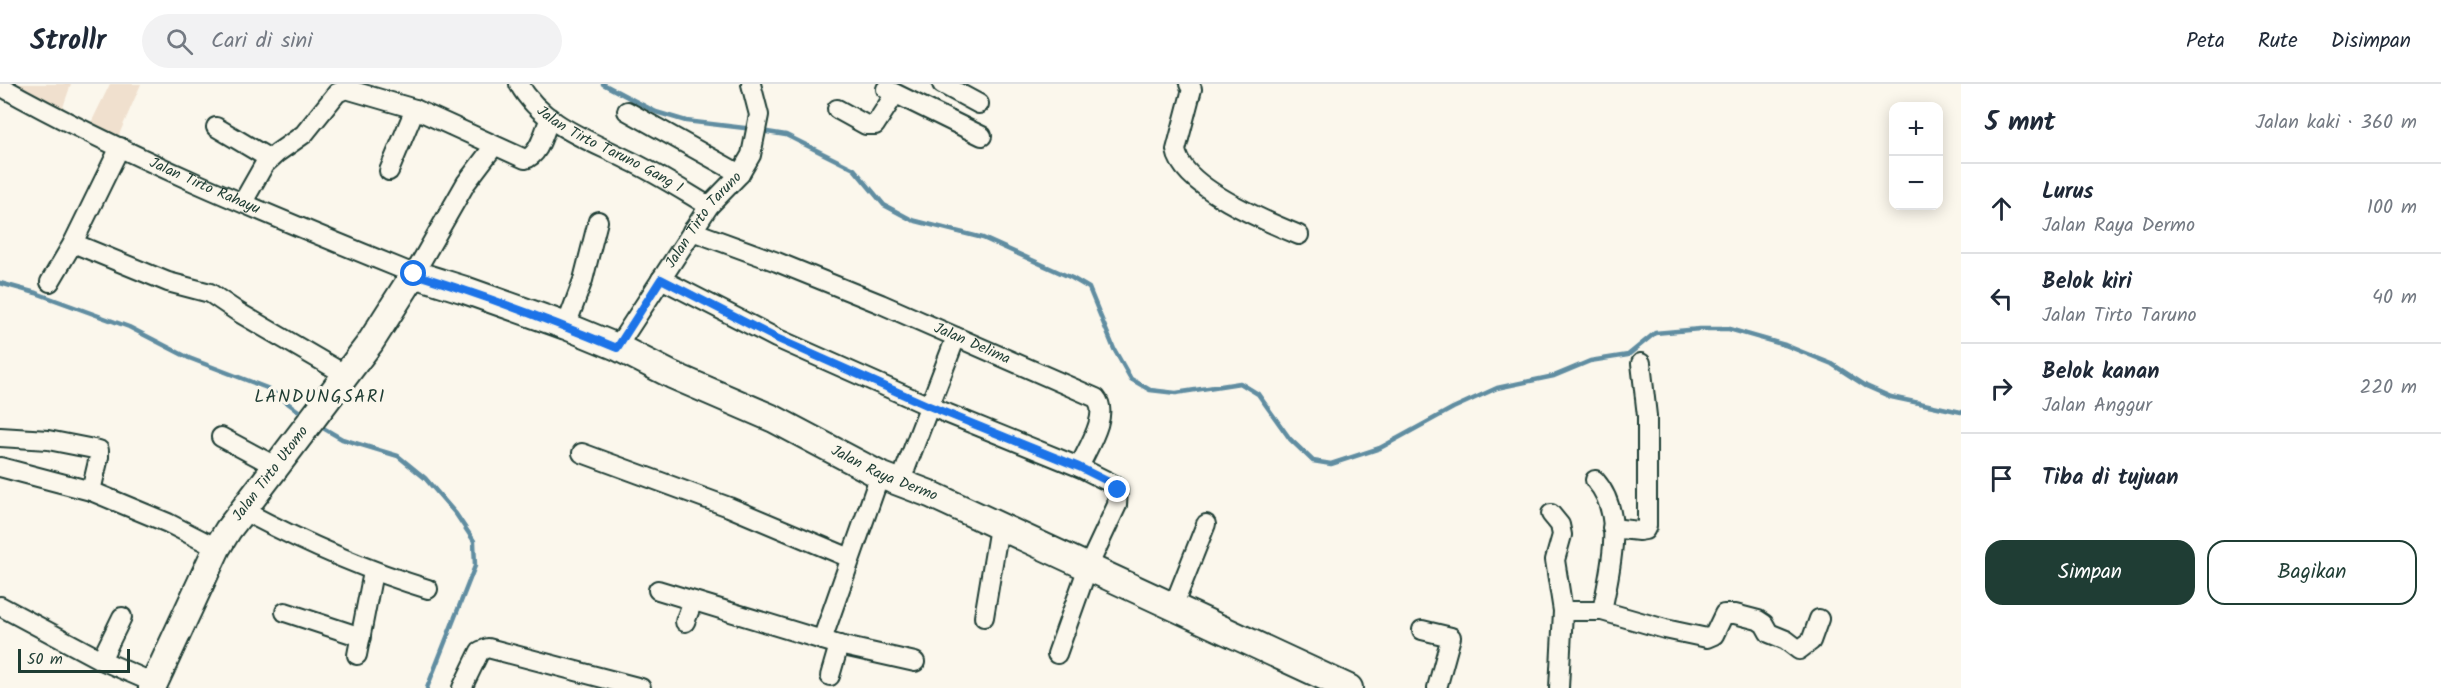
<!DOCTYPE html>
<html lang="id">
<meta charset="utf-8">
<style>
:root{--surface:#fff;--page:#f2f2f3;--text:#1f2937;--muted:#747a83;--line:#e0e1e3;--accent:#1f3d34}
body{margin:0;font-family:Kalam,sans-serif;background:var(--page);color:var(--text)}
.controls{position:absolute;right:18px;top:18px;display:grid;overflow:hidden;border-radius:12px;box-shadow:0 3px 15px #0003}
.controls button{width:54px;height:54px;display:grid;place-items:center;padding:0;border:0;border-bottom:2px solid var(--line);background:var(--surface);color:var(--text);font:30px sans-serif}
.scale{position:absolute;left:18px;bottom:15px;width:112px;box-sizing:border-box;padding-left:6px;border:3px solid #1f3d34;border-top:0;font-size:16px;line-height:21px;white-space:nowrap;color:#1f3d34;-webkit-text-stroke:4px #fbf7ec;paint-order:stroke}
.stop{position:absolute;width:18px;height:18px;margin:-14px;border:4px solid #1a73e8;border-radius:50%;background:#fff}
.stop.end{background:#1a73e8;border-color:#fff;box-shadow:0 2px 6px #0008}
.list{margin:0;padding:0;list-style:none}
h2{display:flex;justify-content:space-between;align-items:center;height:78px;margin:0;padding:0 24px;font-size:26px}
h2 small{font-size:20px;font-weight:400;color:var(--muted)}
.list li{display:grid;grid-template-columns:39px 1fr auto;gap:18px;align-items:center;box-sizing:border-box;height:90px;padding:0 24px;border-top:2px solid var(--line)}
.list b{display:block;font-size:22px;white-space:nowrap}
.list p{margin:0;font-size:20px;white-space:nowrap;color:var(--muted)}
.list em{font-size:20px;font-style:normal;color:var(--muted)}
.actions{display:flex;gap:12px;padding:18px 24px}
.actions a{flex:1;padding:14px 0;border:2px solid var(--accent);border-radius:18px;text-align:center;font-size:21px;color:var(--accent)}
.actions .main{background:var(--accent);color:#fff}
.icon{flex:none;width:33px;height:33px;fill:none;stroke:currentColor;stroke-width:2;stroke-linecap:round;stroke-linejoin:round}
.map{position:relative;flex:none;width:1961px;height:604px;overflow:hidden}
header{display:flex;align-items:center;gap:36px;box-sizing:border-box;height:84px;padding:0 30px;background:var(--surface);border-bottom:2px solid var(--line)}
header strong{font-size:28px}
nav{display:flex;gap:33px;margin-inline-start:auto;font-size:21px}
.search{width:420px;height:54px;background:var(--page);display:flex;align-items:center;gap:15px;box-sizing:border-box;padding:0 21px;border-radius:33px;color:var(--muted);font-size:22px}
main{display:flex}
aside{flex:1;background:var(--surface)}
.map>svg:first-child{display:block}
.built{fill:#f0e0ce}
.lines{fill:none;stroke-linecap:round;stroke-linejoin:round}
.stream{stroke:#608da1;stroke-width:4.5}
.street-casing{stroke:#1f3d34;stroke-width:22}
.secondary-casing{stroke:#1f3d34;stroke-width:30}
.street{stroke:#fbf7ec;stroke-width:18}
.secondary{stroke:#fbf7ec;stroke-width:26}
.route{stroke:#1a73e8;stroke-width:8}
.labels{text-anchor:middle;dominant-baseline:central;stroke-width:6;stroke-linejoin:round;paint-order:stroke}
.street-label{font-size:15px;fill:#1f3d34;stroke:#fbf7ec}
.quarter-label{font-size:18px;letter-spacing:1.5px;fill:#1f3d34;stroke:#fbf7ec}
</style>
<header>
<strong>Strollr</strong>
<div class="search"><svg class="icon" aria-label="search" viewBox="0 0 24 24"><circle cx="10" cy="10" r="6"/><path d="M15 15l6 6"/></svg>Cari di sini</div>
<nav><a>Peta</a><a>Rute</a><a>Disimpan</a></nav>
</header>
<main>
<div class="map">
<svg width="1961" height="604" viewBox="0 0 1961 604">
<rect width="100%" height="100%" fill="#fbf7ec"/>
<filter id="ink" filterUnits="userSpaceOnUse"><feTurbulence type="fractalNoise" baseFrequency=".0167" numOctaves="2"/><feDisplacementMap in="SourceGraphic" scale="12" xChannelSelector="R" yChannelSelector="G"/><feConvolveMatrix kernelMatrix="1 2 1 2 8 2 1 2 1" color-interpolation-filters="sRGB"/></filter>
<g filter="url(#ink)">
<g class="built">
<polygon points="17,0 71,0 62,26"/>
<polygon points="110,0 141,0 118,53 90,41"/>
</g>
<g class="lines">
<g class="stream">
<polyline points="603,0 656,28 686,37 753,45"/>
<polyline points="761,47 786,51 854,85 884,121 912,136 983,154 1072,194 1089,204 1114,265 1131,295 1150,306 1176,309 1240,299 1258,310 1290,355 1313,377 1331,380 1380,364 1453,324 1497,304 1554,292 1590,277 1628,271 1655,249 1700,245 1729,245 1785,261 1832,280 1866,302 1891,313 1961,328"/>
<polyline points="0,199 36,209 129,243 189,274 267,304 304,331"/>
<polyline points="318,341 342,355 398,372 425,394 456,430 474,457 475,482 427,604"/>
</g>
<g class="street-casing">
<g id="street">
<path id="s1" d="M519,0C542,41 589,56 628,76C656,89 682,106 709,122"/>
<polyline points="942,0 979,20"/>
<path d="M1189,0L1192,5L1176,66C1182,103 1267,138 1299,151"/>
<path id="s2" d="M0,2C132,76 274,133 414,190L466,99L494,62"/>
<polyline points="886,5 982,52"/>
<polyline points="837,25 866,41 875,41 895,10"/>
<polyline points="627,27 740,90"/>
<polyline points="216,43 270,75"/>
<polyline points="389,87 415,25"/>
<path d="M243,118L264,81L277,69L304,50L337,9L346,5L415,25L525,75C540,71 544,47 550,34"/>
<path id="s3" d="M692,147L777,178L881,220L1096,314C1110,330 1087,365 1079,383"/>
<polyline points="73,159 168,198 210,209 238,228 346,291"/>
<polyline points="661,195 776,254 929,322 1079,383 1113,400 1118,406 1117,421 1088,483 1057,570"/>
<polyline points="50,198 73,159 120,63"/>
<polyline points="566,242 583,196 598,137"/>
<path id="s4" d="M617,263L709,122L740,90L751,71L759,31L751,0"/>
<polyline points="0,353 48,356 99,366 99,373 91,407"/>
<polyline points="221,353 277,383"/>
<polyline points="582,369 729,423 850,474"/>
<polyline points="0,383 91,407 168,439 217,464"/>
<path d="M1595,396C1626,431 1610,485 1602,527"/>
<polyline points="900,399 956,253"/>
<path d="M242,426C302,458 362,485 428,505"/>
<polyline points="1551,430 1560,441 1562,451 1555,476 1563,527 1559,604"/>
<polyline points="1612,444 1639,447 1645,446 1647,442 1647,332 1641,279"/>
<polyline points="658,506 839,561 915,578"/>
<polyline points="0,522 101,576 154,599"/>
<polyline points="1173,523 1206,440"/>
<polyline points="1563,527 1602,527 1665,545 1707,554 1714,551 1724,530 1735,530 1758,536 1764,540 1769,549 1786,556 1799,566 1811,557 1819,535"/>
<polyline points="285,528 361,553"/>
<polyline points="984,533 999,443"/>
<polyline points="685,538 693,517"/>
<polyline points="1422,546 1451,553 1437,604"/>
<polyline points="822,556 880,391"/>
<polyline points="357,571 373,488"/>
<polyline points="101,576 122,533"/>
<polyline points="830,592 839,561"/>
<polyline points="462,604 480,567 488,564 641,604"/>
</g>
</g>
<g class="secondary-casing">
<g id="secondary">
<path id="s5" d="M152,604L217,464L228,446L370,259L414,190L465,206L566,242L617,263L672,291L774,335L880,391L930,410L1349,604"/>
</g>
</g>
<use href="#street" class="street"/>
<use href="#secondary" class="secondary"/>
</g>
</g>
<g class="lines" filter="url(#ink)">
<path class="route" d="M414,190C483,211 550,236 617,264L661,195L776,254L929,322L1079,383L1113,400L1118,406"/>
</g>
<g class="labels">
<g class="street-label">
<text stroke="none"><textPath href="#s1" startOffset="114">Jalan Tirto Taruno Gang 1</textPath></text>
<text stroke="none"><textPath href="#s2" startOffset="228">Jalan Tirto Rahayu</textPath></text>
<text stroke="none"><textPath href="#s4" startOffset="154">Jalan Tirto Taruno</textPath></text>
<text stroke="none"><textPath href="#s3" startOffset="302">Jalan Delima</textPath></text>
<text stroke="none"><textPath href="#s5" startOffset="1004">Jalan Raya Dermo</textPath></text>
<text stroke="none"><textPath href="#s5" startOffset="246">Jalan Tirto Utomo</textPath></text>
</g>
<g class="quarter-label">
<text x="320" y="313">LANDUNGSARI</text>
</g>
</g>
</svg>
<div class="controls">
<button>+</button>
<button>−</button>
</div>
<div class="scale">50 m</div>
<div class="stop" style="left:414px;top:190px"></div>
<div class="stop end" style="left:1118px;top:406px"></div>
</div>
<aside>
<h2>5 mnt<small>Jalan kaki · 360 m</small></h2>
<ul class="list">
<li><svg class="icon" aria-label="ahead" viewBox="0 0 24 24"><path d="M12 20V5M6 11l6-6 6 6"/></svg><div><b>Lurus</b><p>Jalan Raya Dermo</p></div><em>100 m</em></li>
<li><svg class="icon" aria-label="left" viewBox="0 0 24 24"><path d="M17 20v-9H6M10 6l-5 5 5 5"/></svg><div><b>Belok kiri</b><p>Jalan Tirto Taruno</p></div><em>40 m</em></li>
<li><svg class="icon" aria-label="right" viewBox="0 0 24 24"><path d="M7 20v-9h11M14 6l5 5-5 5"/></svg><div><b>Belok kanan</b><p>Jalan Anggur</p></div><em>220 m</em></li>
<li><svg class="icon" aria-label="arrive" viewBox="0 0 24 24"><path d="M6 21V4h12l-3 4 3 4H6"/></svg><div><b>Tiba di tujuan</b></div></li>
</ul>
<div class="actions"><a class="main">Simpan</a><a>Bagikan</a></div>
</aside>
</main>
